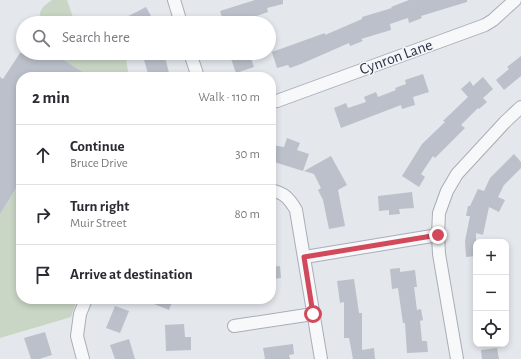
<!DOCTYPE html>
<meta charset="utf-8">
<style>
:root{--surface:#fff;--page:#f7f7f7;--text:#2b2b33;--muted:#7c7c81;--line:#e1e1e2}
body{margin:0;font-family:"Alegreya Sans",sans-serif;background:var(--page);color:var(--text)}
.controls{position:absolute;right:12px;bottom:12px;display:grid;overflow:hidden;border-radius:8px;box-shadow:0 2px 6px #0003}
.controls button{width:36px;height:36px;display:grid;place-items:center;padding:0;border:0;border-bottom:1px solid var(--line);background:var(--surface);color:var(--text);font:20px sans-serif}
.stop{position:absolute;width:12px;height:12px;margin:-9px;border:3px solid #d1495b;border-radius:50%;background:#fff}
.stop.end{background:#d1495b;border-color:#fff;box-shadow:0 1px 4px #0008}
.list{margin:0;padding:0;list-style:none}
h2{display:flex;justify-content:space-between;align-items:center;height:52px;margin:0;padding:0 16px;font-size:17px}
h2 small{font-size:13px;font-weight:400;color:var(--muted)}
.list li{display:grid;grid-template-columns:26px 1fr auto;gap:12px;align-items:center;box-sizing:border-box;height:60px;padding:0 16px;border-top:1px solid var(--line)}
.list b{display:block;font-size:15px;white-space:nowrap}
.list p{margin:0;font-size:13px;white-space:nowrap;color:var(--muted)}
.list em{font-size:13px;font-style:normal;color:var(--muted)}
.icon{flex:none;width:22px;height:22px;fill:none;stroke:currentColor;stroke-width:2;stroke-linecap:round;stroke-linejoin:round}
.map{position:relative;flex:none;width:521px;height:359px;overflow:hidden}
.search{position:absolute;background:var(--surface);box-shadow:0 2px 6px #0003;left:16px;top:16px;width:260px;height:44px;display:flex;align-items:center;gap:10px;box-sizing:border-box;padding:0 14px;border-radius:22px;color:var(--muted);font-size:15px}
.panel{position:absolute;background:var(--surface);box-shadow:0 2px 6px #0003;left:16px;top:72px;width:260px;height:232px;border-radius:16px}
.map>svg:first-child{display:block}
.green{fill:#c9d6c5}
.building{fill:#bbc0ca}
.lines{fill:none;stroke-linecap:round;stroke-linejoin:round}
.street-casing{stroke:#a9aeb7;stroke-width:14}
.street{stroke:#f7f8fa;stroke-width:12}
.route{stroke:#d1495b;stroke-width:5}
.labels{text-anchor:middle;dominant-baseline:central;stroke-width:3;stroke-linejoin:round;paint-order:stroke}
.street-label{font-size:16px;fill:#2b3445;stroke:#f4f6f9}
</style>
<div class="map">
<svg width="521" height="359" viewBox="0 0 521 359">
<rect width="100%" height="100%" fill="#e4e7ec"/>
<g class="green">
<path d="M52,0H67L75,23H42C36,12 43,6 52,0Z"/>
<polygon points="53,53 90,53 99,58 116,53 125,53 129,77 90,77"/>
<polygon points="21,180 21,299 77,299 71,317 0,338 0,214"/>
</g>
<g class="building">
<polygon points="255,0 283,0 283,4 267,8 268,12 237,23 224,23 220,11"/>
<polygon points="409,0 467,0 467,2 421,16 422,18 409,23 408,18 390,24 391,30 361,39 363,41 350,46 349,43 301,64 290,68 288,65 277,68 272,52 325,33 325,35 362,19 362,17 392,8 391,7"/>
<polygon points="146,7 155,23 115,23"/>
<polygon points="20,53 53,53 90,77 21,77 21,180 0,214 0,77 3,79"/>
<polygon points="142,53 164,53 170,77 149,77"/>
<polygon points="229,53 249,53 254,67 236,73"/>
<polygon points="521,56 521,76 504,90 496,80 509,69 507,67"/>
<polygon points="423,74 429,92 413,97 415,105 402,109 401,105 341,128 334,108 346,103 348,108 366,102 364,97 376,92 378,97 396,90 395,88 406,84 405,80"/>
<polygon points="483,77 493,89 483,98 487,102 479,109 478,108 461,125 465,128 435,158 433,156 421,174 425,177 419,187 402,176 422,144 445,122 443,121 468,97 461,89 470,81 473,86"/>
<polygon points="287,138 300,143 297,150 309,154 303,171 271,161 271,145 284,147"/>
<polygon points="514,154 521,162 521,168 504,185 498,197 505,200 499,212 489,207 483,235 476,233 476,256 466,257 465,241 470,216 466,216 468,206 470,206 478,189 484,191 490,178"/>
<polygon points="331,156 347,185 338,190 345,226 329,229 323,200 318,190 321,188 314,174 304,171"/>
<polygon points="412,192 414,208 399,209 400,214 389,215 389,210 379,211 378,196"/>
<polygon points="280,266 281,278 271,279 271,267"/>
<polygon points="400,268 400,272 415,270 417,287 414,287 417,310 421,309 423,320 420,321 422,341 427,341 428,352 407,353 405,323 403,323 398,288 392,289 390,269"/>
<polygon points="354,279 359,313 362,313 362,350 374,348 375,359 353,359 349,338 344,338 344,302 340,303 337,281"/>
<polygon points="144,299 173,299 169,310 144,300"/>
<polygon points="115,306 129,311 120,333 106,328"/>
<polygon points="184,324 185,337 191,337 191,350 166,351 165,325"/>
<polygon points="45,332 52,355 39,359 31,359 24,338"/>
<polygon points="129,339 135,359 115,359 110,345"/>
<polygon points="293,344 294,354 289,355 290,359 265,359 263,348"/>
<polygon points="497,348 499,359 482,359 481,350"/>
</g>
<g class="lines">
<g class="street-casing">
<g id="street">
<polyline points="174,0 181,23"/>
<polyline points="190,53 198,77"/>
<polyline points="271,102 277,101 485,25 493,20 515,0"/>
<path d="M271,190C284,193 289,198 296,210L321,359"/>
<polyline points="305,257 438,235"/>
<polyline points="234,326 313,314"/>
<polyline points="83,359 77,336 80,314 86,299"/>
<polyline points="457,359 439,254 438,235 439,213 447,191 457,174 505,122 521,107"/>
</g>
</g>
<use href="#street" class="street"/>
</g>
<g class="lines">
<polyline class="route" points="313,314 304,257 438,235"/>
</g>
<g class="labels">
<g class="street-label">
<text transform="translate(396 57) rotate(-20)">Cynron Lane</text>
</g>
</g>
</svg>
<div class="controls">
<button>+</button>
<button>−</button>
<button><svg class="icon" aria-label="locate" viewBox="0 0 24 24"><circle cx="12" cy="12" r="6"/><path d="M12 2v4M12 18v4M2 12h4M18 12h4"/></svg></button>
</div>
<div class="stop" style="left:313px;top:314px"></div>
<div class="stop end" style="left:438px;top:235px"></div>
<div class="search"><svg class="icon" aria-label="search" viewBox="0 0 24 24"><circle cx="10" cy="10" r="6"/><path d="M15 15l6 6"/></svg>Search here</div>
<section class="panel">
<h2>2 min<small>Walk · 110 m</small></h2>
<ul class="list">
<li><svg class="icon" aria-label="ahead" viewBox="0 0 24 24"><path d="M12 20V5M6 11l6-6 6 6"/></svg><div><b>Continue</b><p>Bruce Drive</p></div><em>30 m</em></li>
<li><svg class="icon" aria-label="right" viewBox="0 0 24 24"><path d="M7 20v-9h11M14 6l5 5-5 5"/></svg><div><b>Turn right</b><p>Muir Street</p></div><em>80 m</em></li>
<li><svg class="icon" aria-label="arrive" viewBox="0 0 24 24"><path d="M6 21V4h12l-3 4 3 4H6"/></svg><div><b>Arrive at destination</b></div></li>
</ul>
</section>
</div>
